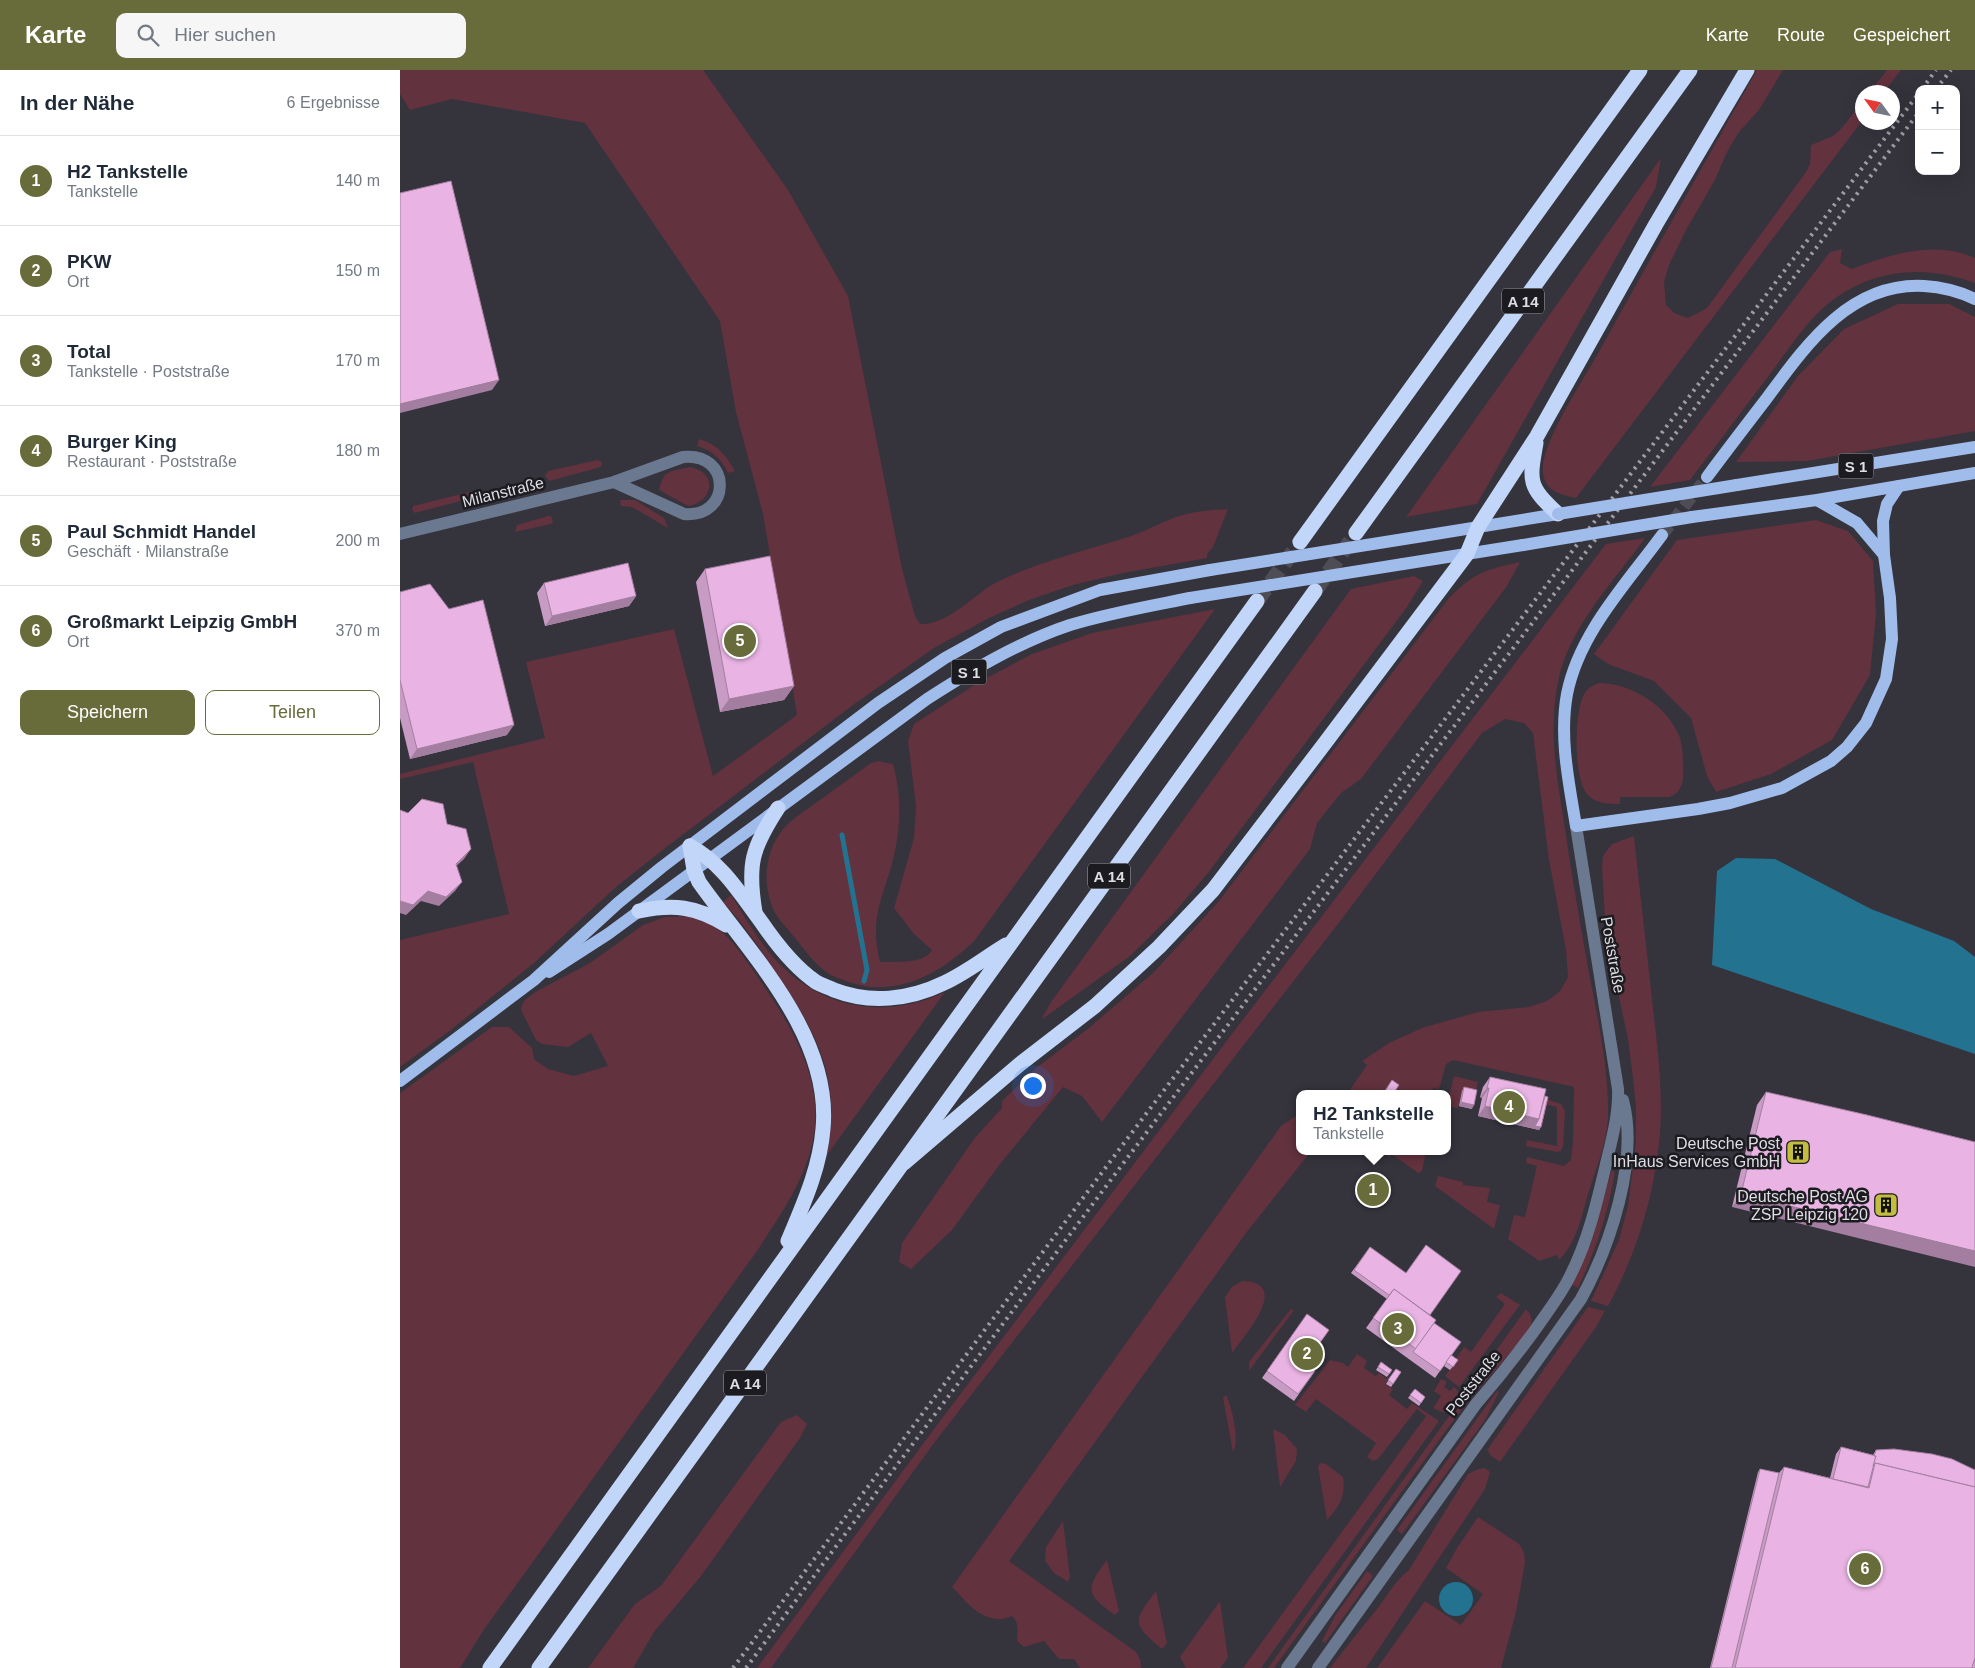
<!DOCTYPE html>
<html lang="de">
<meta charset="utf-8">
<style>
:root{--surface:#fff;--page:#f6f6f7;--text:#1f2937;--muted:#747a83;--line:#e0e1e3;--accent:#686c3b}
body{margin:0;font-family:Helvetica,sans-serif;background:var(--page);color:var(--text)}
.controls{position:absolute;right:15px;top:15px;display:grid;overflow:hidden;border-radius:10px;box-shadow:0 5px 20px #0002}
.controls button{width:45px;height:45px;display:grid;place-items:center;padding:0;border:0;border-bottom:1px solid var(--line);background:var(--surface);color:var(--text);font:25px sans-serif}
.compass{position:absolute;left:1455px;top:15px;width:45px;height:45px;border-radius:50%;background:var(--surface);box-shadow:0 5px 20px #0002;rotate:303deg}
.you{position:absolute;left:632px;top:1015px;width:18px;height:18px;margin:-12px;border:4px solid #fff;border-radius:50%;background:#1a73e8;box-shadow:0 0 0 8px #1a73e833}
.badge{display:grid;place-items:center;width:32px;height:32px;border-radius:50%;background:var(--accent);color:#fff;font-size:16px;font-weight:700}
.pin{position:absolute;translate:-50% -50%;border:2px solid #fff;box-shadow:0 1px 5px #0006}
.popup{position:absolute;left:896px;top:1020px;width:155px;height:65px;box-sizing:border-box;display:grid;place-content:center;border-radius:10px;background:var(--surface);filter:drop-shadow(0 1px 4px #0005);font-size:16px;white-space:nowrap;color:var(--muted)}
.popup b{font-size:19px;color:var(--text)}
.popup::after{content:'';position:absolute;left:50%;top:100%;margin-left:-10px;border:10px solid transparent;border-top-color:var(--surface)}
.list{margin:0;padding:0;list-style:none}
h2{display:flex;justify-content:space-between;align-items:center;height:65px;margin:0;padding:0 20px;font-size:21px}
h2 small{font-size:16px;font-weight:400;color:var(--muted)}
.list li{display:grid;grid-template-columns:32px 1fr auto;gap:15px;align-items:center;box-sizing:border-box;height:90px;padding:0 20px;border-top:1px solid var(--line)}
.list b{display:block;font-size:19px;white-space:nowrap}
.list p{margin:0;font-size:16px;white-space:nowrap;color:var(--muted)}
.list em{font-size:16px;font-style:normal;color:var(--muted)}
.actions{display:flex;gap:10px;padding:15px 20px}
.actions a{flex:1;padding:11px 0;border:1px solid var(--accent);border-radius:10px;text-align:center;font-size:18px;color:var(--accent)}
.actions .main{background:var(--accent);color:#fff}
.icon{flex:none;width:28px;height:28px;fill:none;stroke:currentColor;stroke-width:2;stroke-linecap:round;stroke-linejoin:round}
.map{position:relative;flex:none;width:1575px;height:1598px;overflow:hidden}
header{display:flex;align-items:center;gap:30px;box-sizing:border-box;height:70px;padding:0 25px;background:var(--accent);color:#fff}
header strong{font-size:24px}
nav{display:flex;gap:28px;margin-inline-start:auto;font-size:18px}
.search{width:350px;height:45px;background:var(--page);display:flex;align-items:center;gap:12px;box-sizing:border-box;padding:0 18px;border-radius:10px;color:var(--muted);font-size:19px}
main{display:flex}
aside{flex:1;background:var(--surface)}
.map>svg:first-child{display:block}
.green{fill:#62323e}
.water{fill:#237390}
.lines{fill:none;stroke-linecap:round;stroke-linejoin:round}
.stream{stroke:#237390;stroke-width:5}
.major-tunnel{stroke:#4e4d55;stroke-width:12;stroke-dasharray:12 6;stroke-linecap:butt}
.highway-tunnel{stroke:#4e4d55;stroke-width:15;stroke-dasharray:15 8;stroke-linecap:butt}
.minor{stroke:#6b7990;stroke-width:12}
.major{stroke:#a0bceb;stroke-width:12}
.highway{stroke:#c2d6f9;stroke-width:15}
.rail{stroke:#9e9da4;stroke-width:4;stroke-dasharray:2.5 5;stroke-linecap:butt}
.major-bridge{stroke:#a0bceb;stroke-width:12}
.wall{fill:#c89bc4}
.shaded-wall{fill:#a37ea0}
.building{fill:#e9b4e4;stroke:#a37ea0}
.labels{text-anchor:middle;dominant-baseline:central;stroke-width:5;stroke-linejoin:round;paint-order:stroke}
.shield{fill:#1c1b20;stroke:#a4a4a9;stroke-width:1}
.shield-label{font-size:15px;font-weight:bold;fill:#dfdee4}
.street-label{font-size:16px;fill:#dfdee4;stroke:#1c1b20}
.poi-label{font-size:16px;fill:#dfdee4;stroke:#1c1b20;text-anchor:end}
</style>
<header>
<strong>Karte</strong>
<div class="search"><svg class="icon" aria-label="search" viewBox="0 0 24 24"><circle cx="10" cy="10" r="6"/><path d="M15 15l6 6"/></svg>Hier suchen</div>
<nav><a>Karte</a><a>Route</a><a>Gespeichert</a></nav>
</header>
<main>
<aside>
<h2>In der Nähe<small>6 Ergebnisse</small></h2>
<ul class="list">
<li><span class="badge">1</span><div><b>H2 Tankstelle</b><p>Tankstelle</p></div><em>140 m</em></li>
<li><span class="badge">2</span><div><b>PKW</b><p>Ort</p></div><em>150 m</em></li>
<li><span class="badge">3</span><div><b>Total</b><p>Tankstelle · Poststraße</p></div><em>170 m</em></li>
<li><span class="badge">4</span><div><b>Burger King</b><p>Restaurant · Poststraße</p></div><em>180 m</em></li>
<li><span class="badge">5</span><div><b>Paul Schmidt Handel</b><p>Geschäft · Milanstraße</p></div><em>200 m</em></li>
<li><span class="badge">6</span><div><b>Großmarkt Leipzig GmbH</b><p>Ort</p></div><em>370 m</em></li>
</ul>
<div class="actions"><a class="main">Speichern</a><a>Teilen</a></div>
</aside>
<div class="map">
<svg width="1575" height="1598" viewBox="0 0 1575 1598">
<rect width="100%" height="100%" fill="#35333c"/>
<g class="green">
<path d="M0,0H303L388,120L448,226L502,499L515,546L520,554C550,555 574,523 599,511C639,492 683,481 725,468C745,462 763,451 782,445C797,441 812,440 828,439L813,477L807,484V488L723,503L673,515L629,530L589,548L534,578L453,635L264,779L216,817L134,893L52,959L0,997V870L109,844L73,692L0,709V704L145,668L126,592L274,559L313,706L397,645L363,444L336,342L320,251L185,53L52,29L10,40L0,24Z"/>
<path d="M1357,0H1383L1359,40L1339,62L1327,82L1315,110L1286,160L1269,195L1264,212L1266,235L1274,243L1288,248L1307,238L1406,102L1410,94L1411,75L1433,66L1441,59L1462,32V51L1176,428C1157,424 1141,419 1143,395C1146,367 1181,313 1196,287C1249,191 1303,96 1357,0Z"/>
<polygon points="1487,0 1501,0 1484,22 1470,22"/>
<polygon points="1261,88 1256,117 1077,434 1006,447"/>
<path d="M1442,179L1440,193L1452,199C1491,184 1535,170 1575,188V213C1526,195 1477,198 1434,229C1408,248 1389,279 1370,304C1343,339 1317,375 1290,410L1250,417L1430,182Z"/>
<polygon points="1498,234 1549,234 1575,247 1575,361 1407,391 1336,392 1398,306 1444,259"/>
<path d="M299,369C317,374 326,385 335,401L328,403C321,389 313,381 297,376Z"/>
<polygon points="198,390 202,392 201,397 149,411 145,406 148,401"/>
<path d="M290,397C318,402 314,432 288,436L259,420C264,398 271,402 290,397Z"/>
<polygon points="73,421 77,423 76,427 15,443 12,440 13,436"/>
<polygon points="220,430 235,430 264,448 268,458 232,437 221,436"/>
<polygon points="148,446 151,446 153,452 151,454 115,462 117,455"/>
<polygon points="1416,450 1448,461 1473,491 1476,544 1470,605 1432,670 1371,704 1316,722 1307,706 1291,648 1254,611 1208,594 1194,584 1277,470"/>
<path d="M1245,468C1214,511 1172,554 1159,607C1148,656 1156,703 1164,752C1171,802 1180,852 1189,903C1198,949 1209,999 1208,1047C1207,1073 1196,1099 1188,1124C1182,1146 1176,1174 1159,1190L1157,1185L1139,1191L1108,1169L1114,1145L1125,1147L1137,1096L1126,1093L1127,1087L1164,1096L1171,1090L1173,1071L1174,1017L1053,990L1046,994L1039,1019L1033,1018L1032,1024H947L967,995L962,991L989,973L1022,958L1078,942L1129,937L1147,931L1160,921L1168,907L1166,880L1149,790L1133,663L1124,653L1105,649L1082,663L941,850L534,1373L371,1598H357L537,1355L835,960L1206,474Z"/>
<path d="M1120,492L1107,516L961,709L941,723L917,753L910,779L702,1052L682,1026L663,1017L600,1094L552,1160L511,1199L499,1192L502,1173L574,1069L602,1038V1031L636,998L689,958L754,902L819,831L1049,528C1075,502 1085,500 1120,492Z"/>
<polygon points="1014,506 1023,511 1007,537 808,803 773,844 730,886 641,950 651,932 951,519"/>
<path d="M815,539L575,870C542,903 494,930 446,911C441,909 434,907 429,904C415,895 405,880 395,868C389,860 379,851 374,841C362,814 364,783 383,759C391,750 403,742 413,735C432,721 452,707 471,693L478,691L493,694C501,722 501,752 495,781C486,824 468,844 480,892C496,891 523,895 532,880L514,864L494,838L514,768L516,736L508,671L514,654L579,612L632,584L692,563Z"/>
<path d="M1199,613C1232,613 1269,637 1280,668C1283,678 1283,689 1283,699C1284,711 1282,722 1270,727H1220V734C1208,734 1197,734 1188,725C1173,711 1174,642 1184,624C1188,618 1193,615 1199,613Z"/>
<path d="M1234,766C1240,824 1247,881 1253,939C1258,980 1263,1022 1260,1063C1255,1124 1237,1183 1208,1236L1191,1231L1219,1170L1228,1136L1236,1072V1038L1233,1008L1228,969L1206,866L1202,799L1203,786L1212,774Z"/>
<path d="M331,825C348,852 364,881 388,902C433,942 493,947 545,922L427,1085C442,1009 417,963 375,901C359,877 343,853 323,832Z"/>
<path d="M265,847C277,847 291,845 302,850C327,860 340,882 355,903C385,946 420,1000 415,1055C411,1103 382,1142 357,1181L83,1561L60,1598H0V1023L92,957H109L132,978L134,989L148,999L174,1006L208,996L191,963L168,977L142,974L136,970L121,940L122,935L126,929L137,921L190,893L243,855Z"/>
<polygon points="1054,1006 1078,1012 1075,1024 1062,1021 1058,1038 1047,1036"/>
<polygon points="1146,1029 1161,1034 1165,1041 1163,1076 1161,1081 1157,1082 1126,1076 1127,1070 1157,1076 1157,1037 1145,1034"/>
<path d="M899,1044V1081H911L846,1163L609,1491L736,1582L740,1589L741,1598H680L674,1589H659L644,1571L624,1577L617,1571C617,1561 620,1554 612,1546C608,1547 604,1549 601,1549C579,1550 566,1531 552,1517L881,1056Z"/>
<polygon points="982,1081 1026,1081 1022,1101 1018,1103 992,1084 990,1087"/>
<path d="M1211,1101L1215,1102C1208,1143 1196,1180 1178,1218L1171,1214L1193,1167Z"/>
<polygon points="1038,1106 1063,1112 1063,1115 1090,1118 1087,1132 1100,1135 1094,1159 1035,1116"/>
<path d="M842,1211C893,1212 844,1266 832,1283L825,1227L832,1217Z"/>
<polygon points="1101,1223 1120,1235 1059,1317 1045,1306 1055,1293 1054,1292 1064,1277 1071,1282 1105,1234 1096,1227"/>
<polygon points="1188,1237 1205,1241 1196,1257 1100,1392 1091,1386 1087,1380"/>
<polygon points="891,1239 894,1240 849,1301 849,1292"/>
<path d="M1126,1239C1132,1246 1133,1250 1130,1259C1105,1290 1077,1319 1053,1351L874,1598H868Z"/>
<polygon points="957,1284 967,1291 964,1298 976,1306 979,1303 988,1310 985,1314 993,1319 989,1325 1007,1339 1012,1333 1039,1351 861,1598 843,1598 1026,1346 1017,1339 978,1389 973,1391 967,1387 976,1373 916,1329 906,1342 895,1335 930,1290 943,1293 948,1297"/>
<polygon points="1041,1309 1047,1312 1044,1317 1050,1321 1054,1317 1059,1322 1044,1343 1033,1338 1041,1326 1034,1321"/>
<polygon points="1097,1321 1099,1322 1085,1350 1002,1464 997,1460"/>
<path d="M826,1325C832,1336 840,1372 833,1382L823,1328Z"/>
<polygon points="397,1345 407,1354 400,1368 301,1506 254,1562 233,1598 188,1598 235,1534 261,1516 381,1352"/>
<polygon points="873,1359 885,1365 897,1379 896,1391 880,1417"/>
<path d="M921,1393L926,1394L943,1407C946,1426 939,1437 927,1450L918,1396Z"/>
<path d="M1085,1398L1090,1402L1085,1419L966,1598H930C945,1578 961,1559 977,1539C989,1524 993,1513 1009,1500L1068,1404L1078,1399Z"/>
<polygon points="1078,1447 1119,1474 1124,1482 1125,1493 1116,1542 1101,1598 977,1598 1025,1531 1061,1555 1083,1524 1046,1498 1057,1478"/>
<polygon points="663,1451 670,1507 668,1512 654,1503 645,1491 646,1477"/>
<path d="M707,1490L719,1541L715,1545C685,1524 685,1519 707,1490Z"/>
<polygon points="967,1501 973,1506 925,1573 922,1571 935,1546"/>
<path d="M756,1521L767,1573L762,1579C731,1553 733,1552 756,1521Z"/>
<polygon points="820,1531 828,1588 820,1598 786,1598 780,1587"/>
</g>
<g class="water">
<polygon points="1336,788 1375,789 1471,839 1554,871 1575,887 1575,984 1312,895 1317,801"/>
<circle cx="1056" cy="1529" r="17"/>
</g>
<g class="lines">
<polyline class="stream" points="442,765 467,900 464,911"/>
<polyline class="major-tunnel" points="1262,465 1307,407"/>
<g class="highway-tunnel">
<polyline points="915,521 956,463"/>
<polyline points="857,531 900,472"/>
</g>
<g class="minor">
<path d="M0,464L214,412L283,387C332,382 332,448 284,444L214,412"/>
<path d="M887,1598L1076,1334C1097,1310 1116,1286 1135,1260C1147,1242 1161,1225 1170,1206C1188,1171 1197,1132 1206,1094C1212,1069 1219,1044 1218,1019L1176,756"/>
<path d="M918,1598L1181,1229C1210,1176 1239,1091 1223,1030"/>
</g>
<g class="major">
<path d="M1307,407C1327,380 1347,354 1367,328C1406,275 1450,212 1524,216C1542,217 1558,221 1575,229"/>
<polyline points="1337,415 1575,377"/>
<polyline points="1417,430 1457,453 1484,485"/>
<polyline points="1292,447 1417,430 1575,403"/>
<path d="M1262,465C1227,513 1179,563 1167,624C1159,668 1169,713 1176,756L1298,739L1330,733L1382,718L1431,691L1447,677L1466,653L1486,609L1492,569L1490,528L1484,485L1483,451L1487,434L1499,416"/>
<polyline points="1023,466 1158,444"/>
<polyline points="1003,494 1123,475"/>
<path d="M149,902L208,864L527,629C572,600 619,572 670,555C709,543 750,536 790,528"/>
<polyline points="0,1011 134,910 218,833 262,797 478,633 545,588 601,557 700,520 810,500"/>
</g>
<g class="highway">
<path d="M1136,373C1129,412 1128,416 1158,444"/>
<polyline points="956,463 1290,0"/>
<polyline points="900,472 1240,0"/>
<path d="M290,776L294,800L299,812C349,883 432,965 423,1059C420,1098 403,1135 388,1171"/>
<path d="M290,776C322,793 341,825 362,853C377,875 394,897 416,912C421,915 428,917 434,920C470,934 509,930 544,913C566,903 586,887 606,875"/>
<path d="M239,841C273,834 296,836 326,855"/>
<path d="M355,842C347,794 352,778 378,738"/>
<polyline points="504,1093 620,994 695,936 759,877 813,820 925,673 1067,484 1078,457 1137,366 1256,154 1347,0"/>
<polyline points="90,1598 857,531"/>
<polyline points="139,1598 915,521"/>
</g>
<g class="rail">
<polyline points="1522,19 1536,0"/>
<polyline points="1536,19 1551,0"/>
<polyline points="333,1598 718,1081 1519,23"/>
<polyline points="346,1598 440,1471 728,1087 1519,42"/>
</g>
<g class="major-bridge">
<polyline points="1158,444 1337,415"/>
<polyline points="1123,475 1292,447"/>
<polyline points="810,500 1023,466"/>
<polyline points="790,528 1003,494"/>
</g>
</g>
<g class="wall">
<polygon points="305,499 394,616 384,630 320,642 296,512"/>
<polygon points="144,513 236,526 229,536 145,556 137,523"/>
<polygon points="0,522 107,665 10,689 0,648"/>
<polygon points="1090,1007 1145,1026 1141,1057 1139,1060 1078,1046 1082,1028 1080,1027 1083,1017"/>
<polygon points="1064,1017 1072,1039 1059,1036 1062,1021"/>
<polygon points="1366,1022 1467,1045 1332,1137 1357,1035"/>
<polygon points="968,1107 979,1114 968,1130 958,1122"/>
<polygon points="970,1177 1030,1245 1051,1285 1058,1290 1050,1300 1044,1296 1050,1287 1035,1308 966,1258 987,1229 951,1203"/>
<polygon points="907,1244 905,1294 915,1301 894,1331 862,1308"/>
<polygon points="981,1292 992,1300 987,1307 976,1300"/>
<polygon points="996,1299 1001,1302 991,1317 986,1314"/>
<polygon points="1015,1319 1025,1327 1019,1336 1008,1328"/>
<polygon points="1441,1377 1473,1385 1476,1380 1575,1598 1310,1598 1358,1402 1360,1399 1379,1403 1384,1397 1430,1408 1436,1384"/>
</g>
<g class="shaded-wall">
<polygon points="99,310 92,320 0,343 0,334"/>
<polygon points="236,526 229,536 145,556 152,546"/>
<polygon points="394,616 384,630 320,642 329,629"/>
<polygon points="114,655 107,665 10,689 17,679"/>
<polygon points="71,779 64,789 49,803 56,794"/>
<polygon points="62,812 55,821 39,836 21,831 6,845 0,843 0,831 28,821"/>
<polygon points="1087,1018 1089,1018 1082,1028 1080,1027"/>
<polygon points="1061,1032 1074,1035 1072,1039 1059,1036"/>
<polygon points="1085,1036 1139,1049 1141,1057 1139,1060 1078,1046"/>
<polygon points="1341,1124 1575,1181 1575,1197 1332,1137"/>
</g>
<g class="building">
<polygon points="51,111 99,310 0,334 0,123"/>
<polygon points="370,486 394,616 329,629 305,499"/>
<polygon points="228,493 236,526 152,546 144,513"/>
<polygon points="30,514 49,539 83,530 114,655 17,679 0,610 0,522"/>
<polygon points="22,729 43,734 47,754 66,759 71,779 56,794 62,812 46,827 28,821 13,835 0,831 0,740 8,743"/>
<polygon points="1090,1007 1146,1019 1139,1049 1085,1036 1089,1018 1087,1018"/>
<polygon points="992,1010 999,1015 993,1024 983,1024"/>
<polygon points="1064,1017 1077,1020 1074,1035 1061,1032"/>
<polygon points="1366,1022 1467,1045 1575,1072 1575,1181 1341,1124"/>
<polygon points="1145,1026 1148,1027 1141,1057 1135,1056 1139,1049"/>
<polygon points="968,1107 979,1114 971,1126 960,1119"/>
<polygon points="1026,1175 1061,1201 1030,1245 994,1219 989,1225 954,1200 970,1177 1006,1203"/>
<polygon points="994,1219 1036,1250 1016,1279 973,1248"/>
<polygon points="907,1244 929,1260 905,1294 915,1301 898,1324 867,1301"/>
<polygon points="1034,1253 1061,1272 1040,1301 1013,1282"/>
<polygon points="1051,1285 1058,1290 1053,1297 1046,1292"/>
<polygon points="981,1292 992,1300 989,1304 978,1297"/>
<polygon points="996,1299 1001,1302 993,1314 988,1310"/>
<polygon points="1015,1319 1025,1327 1021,1333 1010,1325"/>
<polygon points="1441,1377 1476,1386 1468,1417 1433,1409"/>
<polygon points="1494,1379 1532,1384 1552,1389 1575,1400 1575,1417 1475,1393 1473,1396 1476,1386 1474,1386 1476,1380"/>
<polygon points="1475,1393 1575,1417 1575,1588 1572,1598 1335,1598 1384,1397 1469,1418"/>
<polygon points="1360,1399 1379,1403 1332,1598 1311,1598"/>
<polygon points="1575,1588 1575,1598 1572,1598"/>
</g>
<defs>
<g id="building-square" transform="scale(1.25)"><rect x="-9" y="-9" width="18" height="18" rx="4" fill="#c2bd3f" stroke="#1c1b20"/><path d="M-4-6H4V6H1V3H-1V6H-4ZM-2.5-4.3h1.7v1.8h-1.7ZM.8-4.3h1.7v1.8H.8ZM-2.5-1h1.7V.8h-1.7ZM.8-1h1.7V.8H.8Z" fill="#111"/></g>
</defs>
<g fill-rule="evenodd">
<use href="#building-square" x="1398" y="1082"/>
<use href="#building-square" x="1486" y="1135"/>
</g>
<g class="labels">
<g class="shield">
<rect x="1102" y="218.5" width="42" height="25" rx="4"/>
<rect x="1438.5" y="383.5" width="35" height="25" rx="4"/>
<rect x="551.5" y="589.5" width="35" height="25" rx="4"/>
<rect x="688" y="793.5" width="42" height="25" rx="4"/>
<rect x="324" y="1300.5" width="42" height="25" rx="4"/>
</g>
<g class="shield-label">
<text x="1123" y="231">A 14</text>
<text x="1456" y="396">S 1</text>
<text x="569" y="602">S 1</text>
<text x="709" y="806">A 14</text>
<text x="345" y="1313">A 14</text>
</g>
<g class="street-label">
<text transform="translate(103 422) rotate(-14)">Milanstraße</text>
<text transform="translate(1213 885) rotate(80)">Poststraße</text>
<text transform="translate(1073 1313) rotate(-52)">Poststraße</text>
</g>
<g class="poi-label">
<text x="1380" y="1073">Deutsche Post<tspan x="1380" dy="18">InHaus Services GmbH</tspan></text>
<text x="1468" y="1126">Deutsche Post AG<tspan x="1468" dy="18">ZSP Leipzig 120</tspan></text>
</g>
</g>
</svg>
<div class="controls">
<button>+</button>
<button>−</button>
</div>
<svg class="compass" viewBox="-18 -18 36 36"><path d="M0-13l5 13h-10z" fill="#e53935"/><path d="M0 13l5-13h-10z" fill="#747a83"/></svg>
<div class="you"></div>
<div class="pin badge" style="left:973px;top:1120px">1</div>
<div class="popup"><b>H2 Tankstelle</b>Tankstelle</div>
<div class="pin badge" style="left:907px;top:1284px">2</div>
<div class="pin badge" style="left:998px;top:1259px">3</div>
<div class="pin badge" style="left:1109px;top:1037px">4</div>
<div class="pin badge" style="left:340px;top:571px">5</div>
<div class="pin badge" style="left:1465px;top:1499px">6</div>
</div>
</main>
